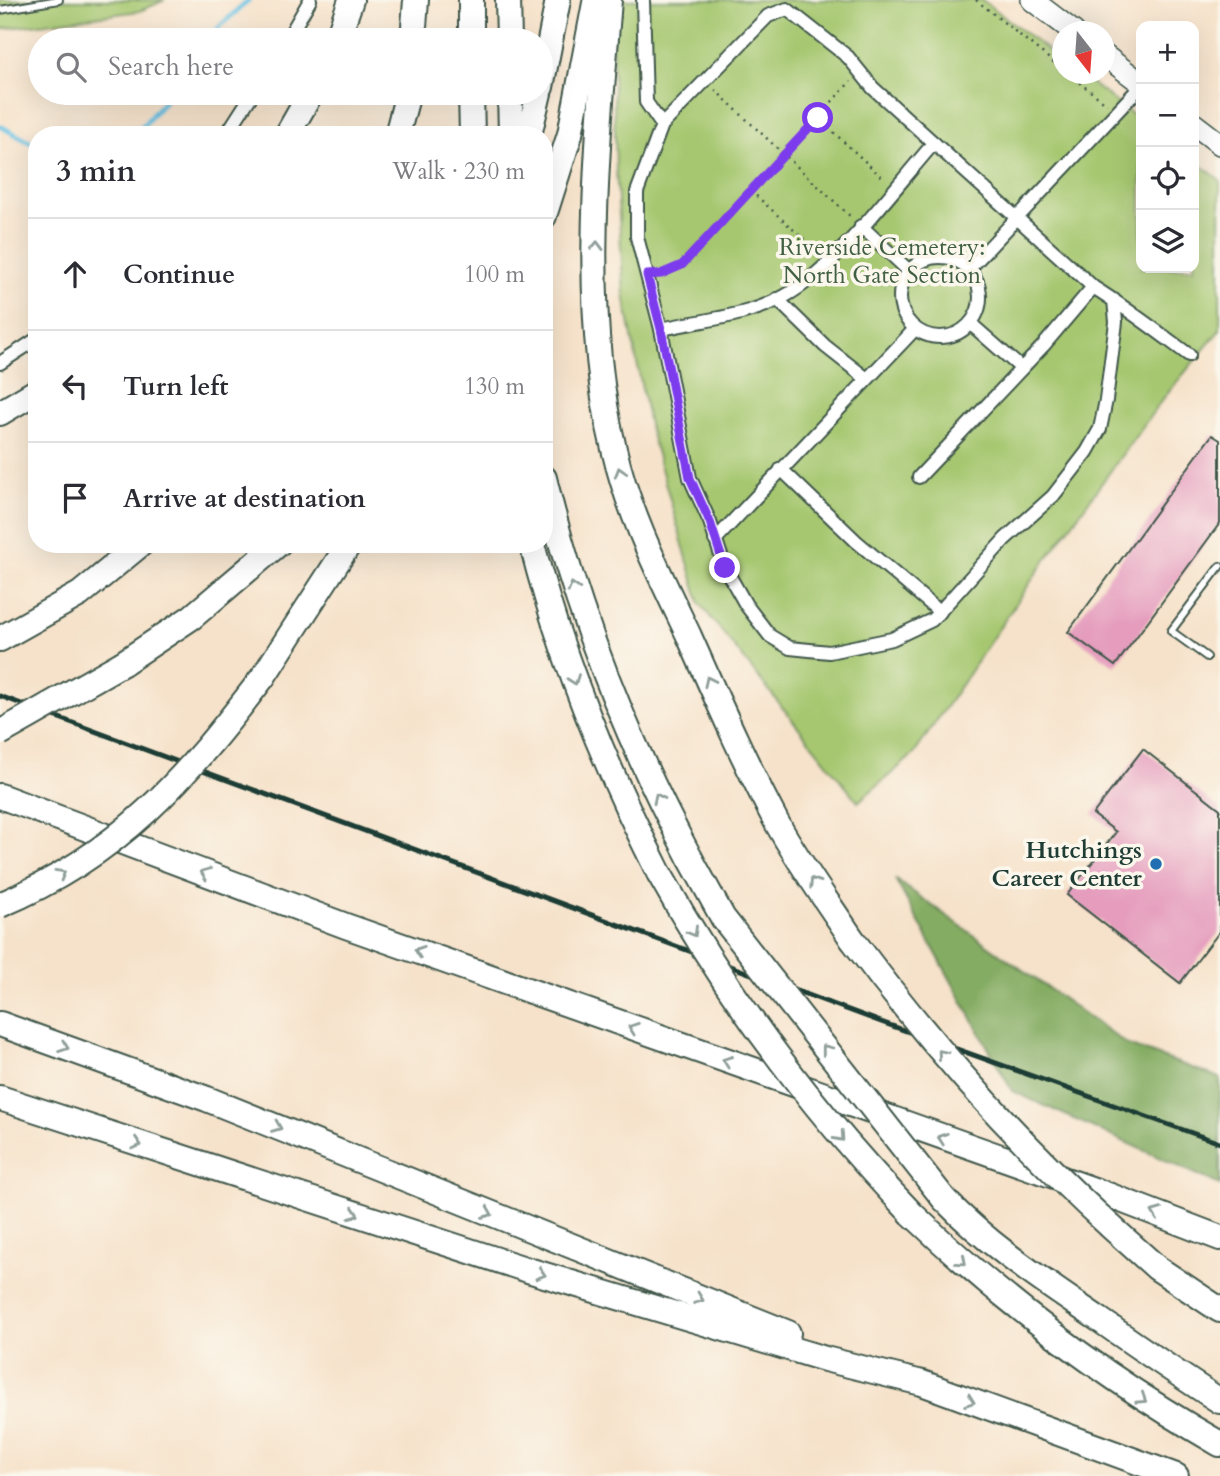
<!DOCTYPE html>
<meta charset="utf-8">
<style>
:root{--surface:#fff;--page:#f2f2f3;--text:#2b2b33;--muted:#7c7c81;--line:#e1e1e2}
body{margin:0;font-family:Cardo,serif;background:var(--page);color:var(--text)}
.controls{position:absolute;right:21px;top:21px;display:grid;overflow:hidden;border-radius:14px;box-shadow:0 7px 28px #0002}
.controls button{width:63px;height:63px;display:grid;place-items:center;padding:0;border:0;border-bottom:2px solid var(--line);background:var(--surface);color:var(--text);font:35px sans-serif}
.compass{position:absolute;left:1052px;top:21px;width:63px;height:63px;border-radius:50%;background:var(--surface);box-shadow:0 7px 28px #0002;rotate:163deg}
.stop{position:absolute;width:21px;height:21px;margin:-16px;border:5px solid #7c3aed;border-radius:50%;background:#fff}
.stop.end{background:#7c3aed;border-color:#fff;box-shadow:0 2px 7px #0008}
.list{margin:0;padding:0;list-style:none}
h2{display:flex;justify-content:space-between;align-items:center;height:91px;margin:0;padding:0 28px;font-size:30px}
h2 small{font-size:23px;font-weight:400;color:var(--muted)}
.list li{display:grid;grid-template-columns:46px 1fr auto;gap:21px;align-items:center;box-sizing:border-box;height:112px;padding:0 28px;border-top:2px solid var(--line)}
.list b{display:block;font-size:26px;white-space:nowrap}
.list em{font-size:23px;font-style:normal;color:var(--muted)}
.icon{flex:none;width:38px;height:38px;fill:none;stroke:currentColor;stroke-width:2;stroke-linecap:round;stroke-linejoin:round}
.map{position:relative;flex:none;width:1220px;height:1476px;overflow:hidden}
.search{position:absolute;background:var(--surface);box-shadow:0 7px 28px #0002;left:28px;top:28px;width:525px;height:77px;display:flex;align-items:center;gap:18px;box-sizing:border-box;padding:0 24px;border-radius:38px;color:var(--muted);font-size:26px}
.panel{position:absolute;background:var(--surface);box-shadow:0 7px 28px #0002;left:28px;top:126px;width:525px;height:427px;border-radius:28px}
.map>svg:first-child{display:block}
.green{fill:#a6c76f;stroke:#628252;stroke-width:2}
.forest{fill:#84ac62;stroke:#52744b;stroke-width:2}
.lines{fill:none;stroke-linecap:round;stroke-linejoin:round}
.stream{stroke:#66c2e4;stroke-width:5}
.building{fill:#e59cbd}
.service-casing{stroke:#3f564a;stroke-width:10}
.minor-casing{stroke:#3f564a;stroke-width:16}
.primary-casing{stroke:#3f564a;stroke-width:24}
.motorway-casing{stroke:#3f564a;stroke-width:28}
.path{stroke:#3f564a;stroke-width:2.5;stroke-dasharray:2 5;stroke-linecap:butt}
.service{stroke:#fff;stroke-width:6}
.minor{stroke:#fff;stroke-width:12}
.primary{stroke:#fff;stroke-width:21}
.motorway{stroke:#fff;stroke-width:24}
.rail{stroke:#1f3d34;stroke-width:5}
.motorway-bridge-casing{stroke:#3f564a;stroke-width:28;stroke-linecap:butt}
.motorway-bridge{stroke:#fff;stroke-width:24}
.oneway{stroke:#8f9e9a}
.route{stroke:#7c3aed;stroke-width:9}
.poi-dot{fill:#1f6fb2;stroke:#fbf7ec;stroke-width:2.5}
.labels{text-anchor:middle;dominant-baseline:central;stroke-width:7;stroke-linejoin:round;paint-order:stroke}
.park-label{font-size:24px;fill:#416043;stroke:#fbf7ec}
.poi-label{font-size:24px;font-weight:bold;fill:#1f3d34;stroke:#fbf7ec;text-anchor:end}
</style>
<div class="map">
<svg width="1220" height="1476" viewBox="0 0 1220 1476">
<rect width="100%" height="100%" fill="#fbf7ec"/>
<filter id="ink" filterUnits="userSpaceOnUse"><feTurbulence type="fractalNoise" baseFrequency=".0143" numOctaves="2"/><feDisplacementMap in="SourceGraphic" scale="14" xChannelSelector="R" yChannelSelector="G"/><feConvolveMatrix kernelMatrix="1 2 1 2 8 2 1 2 1" color-interpolation-filters="sRGB"/></filter>
<filter id="wash" filterUnits="userSpaceOnUse"><feTurbulence type="fractalNoise" baseFrequency=".00686" numOctaves="4" result="noise"/><feDisplacementMap in="SourceGraphic" scale="28" xChannelSelector="R" yChannelSelector="G"/><feGaussianBlur stdDeviation="1.57" result="paint"/><feColorMatrix in="noise" values="0 0 0 0 0 0 0 0 0 0 0 0 0 0 0 0 0 1.4 0 .05"/><feComposite in="paint" operator="in"/></filter>
<g filter="url(#wash)">
<rect width="100%" height="100%" fill="#f6e2ca"/>
<g class="green">
<polygon points="0,0 165,0 140,11 0,29"/>
<polygon points="611,0 982,0 1062,61 1062,74 1079,74 1141,121 1141,268 1194,268 1194,160 1220,180 1220,330 1162,400 1040,568 914,754 858,802 700,604 650,430 624,295 616,169"/>
</g>
<polygon class="forest" points="895,879 1128,1045 1220,1078 1220,1185 1012,1091"/>
<g class="lines">
<g class="stream">
<polyline points="210,40 220,26 249,0"/>
<polyline points="0,126 37,146"/>
<polyline points="135,135 171,93"/>
</g>
</g>
<g id="blocks">
<g class="building">
<polygon points="1212,435 1220,440 1220,523 1115,666 1068,632"/>
<polygon points="1143,749 1220,809 1220,931 1180,983 1067,895 1116,832 1093,814"/>
</g>
</g>
</g>
<g filter="url(#ink)">
<use href="#blocks" fill-opacity="0" stroke="#3f564a" stroke-width="2"/>
<g class="lines">
<g class="service-casing">
<g id="service">
<polyline points="0,10 59,0"/>
<polyline points="1207,657 1171,631 1220,566"/>
</g>
</g>
<g class="minor-casing">
<g id="minor">
<polyline points="643,0 646,102 662,125"/>
<polyline points="287,40 310,0"/>
<polyline points="226,135 253,93"/>
<polyline points="861,226 909,271"/>
<circle cx="940" cy="297" r="40"/>
<polyline points="969,269 1141,86"/>
<polyline points="777,299 825,346 867,379"/>
<path d="M1114,300L1116,322L1106,400L1100,429L1087,452L1053,496L1005,539L932,620L892,639L829,652L790,648L770,636L746,605L725,568L710,522L690,478L661,329L637,237V192L662,125L768,16L787,9L848,57L873,88L1091,285L1093,287C1127,308 1158,332 1189,355"/>
<polyline points="971,324 1021,368"/>
<path d="M661,329C702,320 748,317 785,296C835,269 895,187 934,143"/>
<polyline points="0,363 37,339"/>
<polyline points="781,469 856,541 940,612"/>
<polyline points="919,477 1043,346 1093,287"/>
<polyline points="715,540 915,329"/>
</g>
</g>
<g class="primary-casing">
<g id="primary">
<polyline points="1032,0 1074,32"/>
<polyline points="1104,55 1141,83"/>
<polyline points="1194,124 1220,144"/>
</g>
</g>
<g class="motorway-casing">
<g id="motorway">
<polyline points="471,0 471,40"/>
<polyline points="508,0 509,40"/>
<path d="M609,0C598,142 580,311 614,449C629,515 660,575 689,636C717,699 745,763 777,823C799,863 827,901 852,939"/>
<polyline points="337,40 351,0"/>
<polyline points="413,40 416,0"/>
<polyline points="541,87 558,0"/>
<polyline points="471,93 472,135"/>
<polyline points="510,93 511,135"/>
<polyline points="287,135 311,93"/>
<polyline points="397,135 408,93"/>
<polyline points="529,135 539,93"/>
<polyline points="544,216 570,134 595,3"/>
<polyline points="0,413 37,391"/>
<path d="M544,478C576,612 625,736 690,858"/>
<path d="M532,544C561,659 606,768 659,873"/>
<polyline points="0,639 80,594 141,544"/>
<polyline points="123,663 192,617 278,544"/>
<polyline points="263,677 349,544"/>
<polyline points="0,796 346,926 1108,1195 1220,1238"/>
<polyline points="0,1024 207,1099 788,1333"/>
<polyline points="0,1098 528,1270 825,1359 922,1383 1176,1476"/>
<path d="M944,1199C990,1247 1046,1283 1100,1320C1140,1348 1179,1375 1220,1401"/>
<path d="M912,1214C1006,1304 1107,1379 1220,1444"/>
<polyline points="1110,1226 1157,1268 1220,1310"/>
</g>
</g>
<g class="path">
<polyline points="976,0 1062,69"/>
<polyline points="1068,74 1107,104"/>
<polyline points="715,90 851,217"/>
<polyline points="818,118 884,179"/>
<polyline points="751,191 818,252"/>
<polyline points="660,274 682,265 851,81"/>
</g>
<use href="#service" class="service"/>
<use href="#minor" class="minor"/>
<use href="#primary" class="primary"/>
<use href="#motorway" class="motorway"/>
<polyline class="rail" points="0,696 881,1022 1220,1143"/>
<g class="motorway-bridge-casing">
<g id="motorway-bridge">
<polyline points="0,733 123,663"/>
<polyline points="690,858 723,918 944,1199"/>
<path d="M659,873C729,999 812,1110 912,1214"/>
<path d="M0,905C121,854 185,779 263,677"/>
<path d="M852,939C929,1043 1014,1138 1110,1226"/>
</g>
</g>
<use href="#motorway-bridge" class="motorway-bridge"/>
</g>
<defs><path id="oneway-chevron" d="M-2-3.5L2.5 0L-2 3.5" fill="none" stroke-width="1.6" stroke-linecap="round" stroke-linejoin="round" transform="scale(1.75)"/></defs>
<g class="oneway">
<use href="#oneway-chevron" transform="translate(597 246) rotate(-89)"/>
<use href="#oneway-chevron" transform="translate(620 472) rotate(-107)"/>
<use href="#oneway-chevron" transform="translate(573 587) rotate(-107)"/>
<use href="#oneway-chevron" transform="translate(574 680) rotate(70)"/>
<use href="#oneway-chevron" transform="translate(709 681) rotate(-115)"/>
<use href="#oneway-chevron" transform="translate(658 798) rotate(-116)"/>
<use href="#oneway-chevron" transform="translate(205 873) rotate(-159)"/>
<use href="#oneway-chevron" transform="translate(61 874) rotate(-30)"/>
<use href="#oneway-chevron" transform="translate(814 882) rotate(-123)"/>
<use href="#oneway-chevron" transform="translate(693 932) rotate(60)"/>
<use href="#oneway-chevron" transform="translate(419 951) rotate(-161)"/>
<use href="#oneway-chevron" transform="translate(633 1028) rotate(-160)"/>
<use href="#oneway-chevron" transform="translate(64 1047) rotate(20)"/>
<use href="#oneway-chevron" transform="translate(826 1049) rotate(-128)"/>
<use href="#oneway-chevron" transform="translate(942 1054) rotate(-130)"/>
<use href="#oneway-chevron" transform="translate(727 1061) rotate(-160)"/>
<use href="#oneway-chevron" transform="translate(277 1127) rotate(22)"/>
<use href="#oneway-chevron" transform="translate(840 1137) rotate(48)"/>
<use href="#oneway-chevron" transform="translate(942 1138) rotate(-161)"/>
<use href="#oneway-chevron" transform="translate(137 1144) rotate(18)"/>
<use href="#oneway-chevron" transform="translate(488 1213) rotate(22)"/>
<use href="#oneway-chevron" transform="translate(1156 1213) rotate(-159)"/>
<use href="#oneway-chevron" transform="translate(354 1214) rotate(18)"/>
<use href="#oneway-chevron" transform="translate(962 1261) rotate(41)"/>
<use href="#oneway-chevron" transform="translate(541 1274) rotate(17)"/>
<use href="#oneway-chevron" transform="translate(699 1299) rotate(21)"/>
<use href="#oneway-chevron" transform="translate(1142 1399) rotate(33)"/>
<use href="#oneway-chevron" transform="translate(970 1401) rotate(20)"/>
</g>
</g>
<g class="lines" filter="url(#ink)">
<polyline class="route" points="725,568 710,522 690,478 661,329 647,275 661,274 682,265 818,118"/>
</g>
<circle class="poi-dot" cx="1156" cy="864" r="7"/>
<g class="labels">
<g class="park-label">
<text x="882" y="247">Riverside Cemetery:<tspan x="882" dy="28">North Gate Section</tspan></text>
</g>
<g class="poi-label">
<text x="1142" y="850">Hutchings<tspan x="1142" dy="28">Career Center</tspan></text>
</g>
</g>
</svg>
<div class="controls">
<button>+</button>
<button>−</button>
<button><svg class="icon" aria-label="locate" viewBox="0 0 24 24"><circle cx="12" cy="12" r="6"/><path d="M12 2v4M12 18v4M2 12h4M18 12h4"/></svg></button>
<button><svg class="icon" aria-label="layers" viewBox="0 0 24 24"><path d="M12 4l9 5-9 5-9-5zM3 14l9 5 9-5"/></svg></button>
</div>
<svg class="compass" viewBox="-18 -18 36 36"><path d="M0-13l5 13h-10z" fill="#e53935"/><path d="M0 13l5-13h-10z" fill="#7c7c81"/></svg>
<div class="stop" style="left:818px;top:118px"></div>
<div class="stop end" style="left:725px;top:568px"></div>
<div class="search"><svg class="icon" aria-label="search" viewBox="0 0 24 24"><circle cx="10" cy="10" r="6"/><path d="M15 15l6 6"/></svg>Search here</div>
<section class="panel">
<h2>3 min<small>Walk · 230 m</small></h2>
<ul class="list">
<li><svg class="icon" aria-label="ahead" viewBox="0 0 24 24"><path d="M12 20V5M6 11l6-6 6 6"/></svg><div><b>Continue</b></div><em>100 m</em></li>
<li><svg class="icon" aria-label="left" viewBox="0 0 24 24"><path d="M17 20v-9H6M10 6l-5 5 5 5"/></svg><div><b>Turn left</b></div><em>130 m</em></li>
<li><svg class="icon" aria-label="arrive" viewBox="0 0 24 24"><path d="M6 21V4h12l-3 4 3 4H6"/></svg><div><b>Arrive at destination</b></div></li>
</ul>
</section>
</div>
